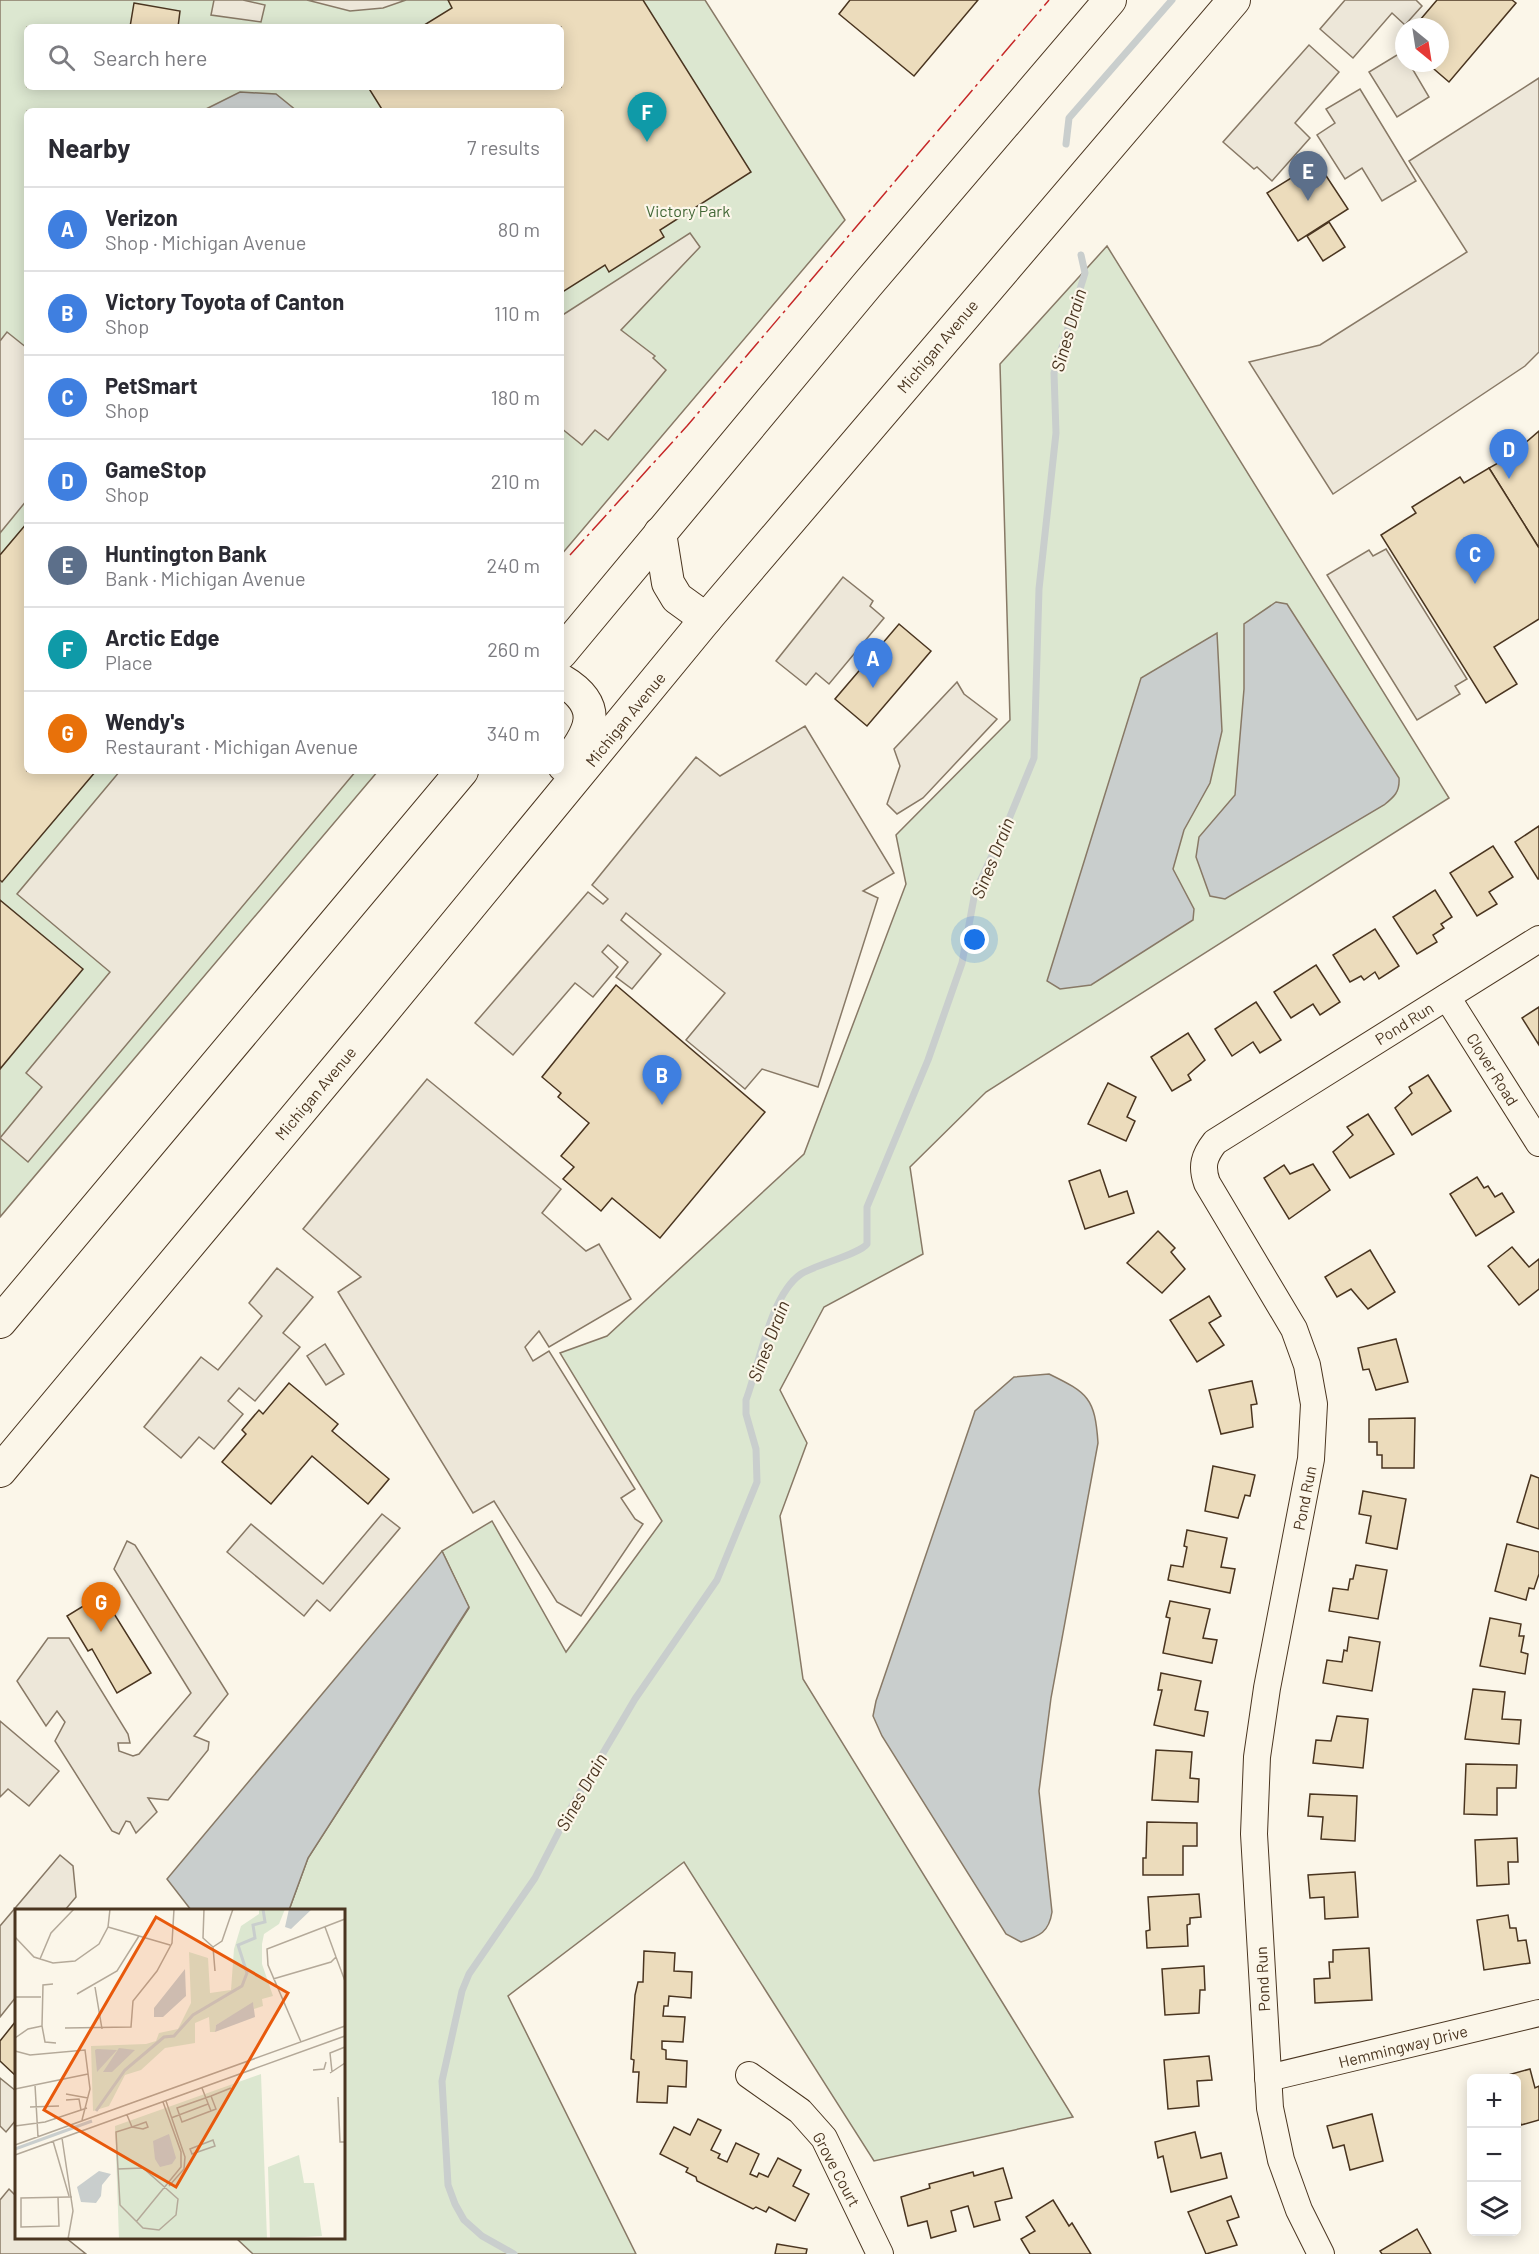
<!DOCTYPE html>
<meta charset="utf-8">
<style>
:root{--surface:#fff;--page:#f2f2f3;--text:#2b2b33;--muted:#7c7c81;--line:#e1e1e2;--accent:#c62828}
body{margin:0;font-family:Barlow,sans-serif;background:var(--page);color:var(--text)}
.controls{position:absolute;right:18px;bottom:18px;display:grid;overflow:hidden;border-radius:9px;box-shadow:0 3px 15px #0003}
.controls button{width:54px;height:54px;display:grid;place-items:center;padding:0;border:0;border-bottom:2px solid var(--line);background:var(--surface);color:var(--text);font:30px sans-serif}
.compass{position:absolute;left:1395px;top:18px;width:54px;height:54px;border-radius:50%;background:var(--surface);box-shadow:0 3px 15px #0003;rotate:150deg}
.you{position:absolute;left:975px;top:940px;width:21px;height:21px;margin:-15px;border:4px solid #fff;border-radius:50%;background:#1a73e8;box-shadow:0 0 0 9px #1a73e833}
.badge{display:grid;place-items:center;width:39px;height:39px;border-radius:50%;background:var(--accent);color:#fff;font-size:20px;font-weight:700}
.pin{position:absolute;translate:-50% -50px;filter:drop-shadow(0 2px 3px #0008)}
.pin::after{content:'';position:absolute;top:32px;width:21px;height:18px;background:inherit;clip-path:polygon(0 0,100% 0,50% 100%)}
.list{margin:0;padding:0;list-style:none}
h2{display:flex;justify-content:space-between;align-items:center;height:78px;margin:0;padding:0 24px;font-size:26px}
h2 small{font-size:20px;font-weight:400;color:var(--muted)}
.list li{display:grid;grid-template-columns:39px 1fr auto;gap:18px;align-items:center;box-sizing:border-box;height:84px;padding:0 24px;border-top:2px solid var(--line)}
.list b{display:block;font-size:22px;white-space:nowrap}
.list p{margin:0;font-size:20px;white-space:nowrap;color:var(--muted)}
.list em{font-size:20px;font-style:normal;color:var(--muted)}
.icon{flex:none;width:33px;height:33px;fill:none;stroke:currentColor;stroke-width:2;stroke-linecap:round;stroke-linejoin:round}
.map{position:relative;flex:none;width:1539px;height:2254px;overflow:hidden}
.search{position:absolute;background:var(--surface);box-shadow:0 3px 15px #0003;left:24px;top:24px;width:540px;height:66px;display:flex;align-items:center;gap:15px;box-sizing:border-box;padding:0 21px;border-radius:9px;color:var(--muted);font-size:22px}
.panel{position:absolute;background:var(--surface);box-shadow:0 3px 15px #0003;left:24px;top:108px;width:540px;height:666px;border-radius:9px}
.map>svg:first-child{display:block}
.green{fill:#dce7d0;stroke:#887966;stroke-width:1.5;fill-rule:evenodd}
.parking{fill:#ede7d9;stroke:#887966;stroke-width:1.5}
.water{fill:#c9cecd;stroke:#887966;stroke-width:1.5}
.lines{fill:none;stroke-linecap:round;stroke-linejoin:round}
.stream{stroke:#c9cecd;stroke-width:7}
.building{fill:#ecdcbc;stroke:#4a3520;stroke-width:1.5}
.minor-casing{stroke:#4a3520;stroke-width:28}
.major-casing{stroke:#4a3520;stroke-width:34}
.minor{stroke:#fbf6e9;stroke-width:26}
.major{stroke:#fbf6e9;stroke-width:32}
.power{stroke:#c62828;stroke-width:1.5;stroke-dasharray:21 4.5 3 4.5;stroke-linecap:butt}
.labels{text-anchor:middle;dominant-baseline:central;stroke-width:4.5;stroke-linejoin:round;paint-order:stroke}
.park-label{font-size:16px;fill:#436837;stroke:#fbf6e9}
.street-label{font-size:16px;fill:#4a3520;stroke:#fbf6e9}
.water-label{font-size:18px;font-style:italic;fill:#4a3520;stroke:#fbf6e9}
.inset-river{fill:none;stroke:#c9cecd;stroke-width:3}
.inset-road{fill:none;stroke:#b4a999;stroke-width:1.5}
.view{fill:#e8590c;fill-opacity:0.15;stroke:#e8590c;stroke-width:3}
.inset-edge{fill:none;stroke:#4a3520;stroke-width:3}
</style>
<div class="map">
<svg width="1539" height="2254" viewBox="0 0 1539 2254">
<rect width="100%" height="100%" fill="#fbf6e9"/>
<g class="green">
<path d="M0,0H705L845,220L561,555V111H27V771H378L0,1217ZM27,27H561V87H27Z"/>
<polygon points="1107,246 1449,798 986,1092 910,1167 923,1254 824,1307 780,1390 807,1443 780,1516 803,1679 1073,2117 874,2161 684,1862 508,1996 636,2254 253,2254 236,2238 344,2238 344,1910 289,1910 308,1858 469,1608 442,1551 492,1521 566,1652 662,1521 560,1353 607,1336 804,1154 906,884 896,835 1010,720 1000,364"/>
</g>
<g class="parking">
<polygon points="214,0 243,0 265,5 261,22 211,15"/>
<polygon points="307,0 406,0 383,8 350,11"/>
<polygon points="1345,0 1416,0 1422,6 1405,25 1392,13 1353,58 1320,29"/>
<polygon points="1309,45 1339,72 1295,123 1310,138 1272,181 1257,167 1254,169 1223,142"/>
<polygon points="1402,52 1404,63 1409,63 1429,97 1397,117 1369,72"/>
<polygon points="1539,78 1539,352 1525,366 1333,494 1249,362 1320,345 1467,252 1409,161"/>
<polygon points="1360,89 1416,181 1382,201 1362,168 1345,179 1317,135 1335,123 1326,109"/>
<polygon points="690,233 700,247 621,330 655,356 653,358 666,370 608,440 595,430 582,445 561,428 561,316"/>
<polygon points="7,332 27,348 27,500 0,533 0,341"/>
<polygon points="1386,549 1467,679 1455,686 1460,694 1417,720 1327,575 1369,550 1373,556"/>
<polygon points="843,577 873,601 870,606 884,618 829,684 816,673 806,685 776,661"/>
<polygon points="957,682 964,694 997,719 923,798 897,814 887,804 900,766 894,749"/>
<polygon points="805,726 894,873 863,891 878,898 818,1087 762,1069 745,1089 686,1040 725,993 626,913 621,920 661,954 632,989 616,977 628,962 608,945 602,952 618,967 593,997 575,983 513,1055 475,1023 588,892 603,904 608,899 592,885 696,757 720,776"/>
<polygon points="120,771 356,771 28,1162 0,1138 42,1087 26,1073 110,972 17,894"/>
<polygon points="427,1079 561,1189 542,1213 586,1251 599,1244 631,1299 549,1347 539,1331 525,1347 533,1361 549,1351 635,1489 621,1498 635,1519 643,1524 581,1616 557,1602 494,1501 473,1513 338,1292 361,1277 303,1229"/>
<polygon points="277,1268 313,1297 283,1333 300,1347 255,1401 239,1388 228,1401 243,1414 214,1449 199,1437 181,1458 144,1427 201,1357 218,1370 262,1316 249,1303"/>
<polygon points="325,1344 344,1374 326,1385 307,1356"/>
<polygon points="382,1514 400,1528 330,1611 317,1600 304,1616 227,1552 251,1524 323,1584"/>
<polygon points="127,1541 135,1545 228,1694 194,1736 209,1742 208,1750 168,1800 148,1798 157,1812 136,1833 130,1822 126,1821 119,1834 112,1831 55,1741 65,1722 57,1711 46,1726 17,1681 48,1638 69,1638 128,1734 130,1743 118,1743 119,1751 133,1756 139,1754 191,1693 114,1569"/>
<polygon points="0,1721 59,1771 29,1806 8,1789 0,1797"/>
<polygon points="60,1855 73,1866 76,1897 65,1910 16,1910 16,1997 0,2017 0,1926"/>
<polygon points="0,2078 16,2091 16,2120 6,2132 0,2126"/>
<polygon points="9,2189 16,2196 16,2238 66,2238 86,2254 0,2254 0,2200"/>
</g>
<g class="water">
<polygon points="240,92 276,94 297,111 202,111"/>
<path d="M1276,602L1287,604L1399,778C1400,792 1394,797 1384,805L1225,899L1210,896L1196,857L1199,837L1235,795L1244,689V624Z"/>
<polygon points="1217,633 1222,731 1210,783 1184,830 1173,869 1194,909 1193,920 1091,985 1060,989 1047,981 1141,678"/>
<path d="M1049,1374C1088,1393 1095,1398 1098,1443L1051,1698L1039,1791L1052,1912C1049,1932 1040,1936 1021,1942L1006,1934L882,1736L873,1716L876,1701L975,1411L1014,1377Z"/>
<polygon points="442,1551 469,1607 308,1858 289,1910 191,1910 167,1879"/>
</g>
<g class="lines">
<g class="stream">
<polyline points="1066,144 1069,118 1172,0"/>
<path d="M514,2254L482,2236L464,2220L455,2204L448,2185L442,2081L462,1991L469,1974L535,1878L573,1804L635,1699L717,1580L757,1482L756,1449L746,1414V1400C759,1366 770,1295 801,1274C815,1265 860,1254 867,1244V1207L928,1060L962,963L975,892L1009,819L1034,758L1039,589L1056,433L1054,373L1085,273L1081,255"/>
</g>
</g>
<g class="building">
<polygon points="448,0 643,0 751,172 660,230 664,237 609,272 605,265 561,293 561,111 383,111 368,87 561,87 561,27 421,27 452,8"/>
<polygon points="850,0 978,0 914,76 839,14"/>
<polygon points="1437,0 1512,0 1516,3 1449,82 1427,63 1440,63 1440,27 1414,27"/>
<polygon points="134,3 180,11 178,27 130,27"/>
<polygon points="1317,162 1348,209 1298,241 1267,193"/>
<polygon points="1329,222 1345,247 1323,261 1307,236"/>
<polygon points="1539,431 1539,548 1489,468 1509,457"/>
<polygon points="1489,468 1539,548 1539,619 1494,647 1517,684 1486,703 1381,535 1416,513 1412,507 1460,477 1464,483"/>
<polygon points="27,523 27,771 96,771 2,882 0,880 0,555"/>
<polygon points="899,624 931,651 867,726 835,699"/>
<polygon points="1539,826 1539,879 1538,879 1515,842"/>
<polygon points="1493,846 1513,877 1489,892 1497,904 1477,916 1450,873"/>
<polygon points="1435,890 1452,917 1441,924 1444,928 1433,935 1437,942 1417,954 1393,917"/>
<polygon points="0,900 83,969 0,1069"/>
<polygon points="1375,929 1399,966 1379,979 1375,972 1364,980 1361,976 1350,982 1333,955"/>
<polygon points="1316,965 1340,1002 1320,1015 1313,1004 1291,1018 1274,992"/>
<polygon points="616,985 765,1112 660,1238 612,1198 601,1211 563,1179 574,1167 561,1156 589,1123 558,1097 561,1093 542,1077"/>
<polygon points="1256,1002 1281,1040 1260,1053 1253,1042 1232,1056 1215,1029"/>
<polygon points="1539,1007 1539,1045 1522,1018"/>
<polygon points="1188,1033 1205,1060 1188,1075 1191,1080 1172,1091 1151,1057"/>
<polygon points="1428,1075 1451,1111 1412,1135 1395,1108 1412,1093 1409,1087"/>
<polygon points="1108,1083 1136,1097 1127,1117 1135,1121 1126,1141 1088,1124"/>
<polygon points="1368,1114 1394,1154 1350,1178 1333,1152 1353,1135 1347,1127"/>
<polygon points="1313,1164 1330,1190 1289,1219 1264,1178 1284,1165 1290,1174"/>
<polygon points="1100,1170 1109,1197 1127,1191 1134,1213 1085,1229 1069,1181"/>
<polygon points="1477,1177 1484,1188 1488,1186 1495,1197 1502,1193 1514,1212 1476,1236 1450,1194"/>
<polygon points="1158,1231 1175,1248 1171,1252 1185,1269 1162,1293 1127,1263"/>
<polygon points="1512,1247 1529,1267 1539,1259 1539,1289 1519,1305 1488,1266"/>
<polygon points="1370,1250 1395,1292 1368,1309 1351,1289 1337,1297 1325,1277"/>
<polygon points="1209,1296 1221,1316 1209,1323 1224,1345 1197,1362 1170,1320"/>
<polygon points="1396,1339 1408,1382 1376,1390 1369,1369 1363,1370 1358,1348"/>
<polygon points="1252,1381 1257,1404 1251,1405 1253,1427 1221,1434 1209,1390"/>
<polygon points="289,1383 338,1424 332,1431 389,1479 368,1504 312,1456 271,1504 222,1462 246,1434 242,1430 259,1410 263,1414"/>
<polygon points="1415,1418 1414,1468 1382,1468 1382,1455 1377,1455 1377,1442 1369,1442 1369,1419"/>
<polygon points="1213,1466 1255,1475 1250,1496 1245,1495 1238,1518 1205,1511"/>
<polygon points="1531,1475 1539,1478 1539,1529 1517,1522"/>
<polygon points="1363,1491 1406,1499 1397,1549 1366,1543 1371,1516 1359,1514"/>
<polygon points="1187,1530 1227,1538 1221,1567 1235,1569 1230,1593 1168,1580 1171,1565 1183,1567 1187,1547 1184,1546"/>
<polygon points="1507,1544 1539,1552 1539,1574 1534,1589 1529,1588 1526,1600 1495,1591"/>
<polygon points="1356,1565 1387,1570 1378,1619 1329,1611 1333,1588 1348,1590 1350,1579 1353,1579"/>
<polygon points="98,1597 108,1615 113,1612 151,1673 117,1693 92,1649 88,1651 67,1616"/>
<polygon points="1170,1601 1210,1609 1203,1638 1217,1640 1212,1663 1163,1653 1170,1618 1166,1617"/>
<polygon points="1490,1618 1521,1624 1519,1636 1524,1636 1521,1652 1528,1654 1525,1674 1480,1666"/>
<polygon points="1349,1637 1380,1642 1372,1691 1323,1683 1327,1660 1342,1662 1344,1650 1347,1651"/>
<polygon points="1161,1673 1201,1681 1195,1710 1208,1712 1204,1736 1154,1725 1162,1690 1158,1690"/>
<polygon points="1473,1689 1505,1692 1502,1719 1521,1720 1519,1744 1465,1739"/>
<polygon points="1337,1716 1368,1719 1363,1768 1313,1763 1316,1740 1331,1741"/>
<polygon points="1156,1750 1192,1752 1190,1778 1199,1779 1198,1802 1152,1800"/>
<polygon points="1466,1764 1517,1765 1516,1788 1497,1788 1497,1815 1464,1814"/>
<polygon points="1310,1794 1357,1796 1355,1841 1321,1839 1323,1817 1308,1816"/>
<polygon points="1147,1822 1197,1823 1197,1846 1183,1846 1183,1875 1143,1875 1143,1858 1146,1858"/>
<polygon points="1517,1838 1518,1862 1508,1862 1509,1884 1477,1886 1475,1840"/>
<polygon points="1355,1872 1358,1917 1325,1919 1324,1897 1310,1898 1308,1875"/>
<polygon points="1199,1894 1201,1917 1190,1918 1190,1924 1187,1925 1188,1946 1147,1948 1146,1931 1150,1930 1148,1897"/>
<polygon points="1508,1915 1510,1928 1516,1928 1518,1941 1526,1940 1530,1963 1484,1970 1477,1920"/>
<polygon points="1369,1948 1372,2000 1315,2003 1314,1979 1330,1978 1329,1962 1333,1962 1333,1950"/>
<polygon points="644,1951 675,1953 674,1971 692,1972 691,1998 669,1996 668,2006 664,2006 663,2016 685,2017 683,2042 662,2041 662,2049 666,2050 666,2059 687,2061 686,2087 668,2086 667,2103 637,2102 639,2072 633,2072 634,2060 631,2059 635,1995 638,1982 643,1982"/>
<polygon points="1204,1966 1205,1990 1200,1990 1199,2013 1165,2015 1162,1969"/>
<polygon points="16,2021 16,2076 0,2061 0,2041"/>
<polygon points="1209,2056 1212,2080 1197,2081 1199,2106 1168,2109 1164,2060"/>
<polygon points="1530,2069 1535,2088 1539,2086 1539,2120 1521,2125 1516,2106 1516,2078 1509,2078 1508,2075"/>
<polygon points="1372,2114 1383,2161 1350,2170 1344,2145 1333,2148 1327,2126"/>
<polygon points="698,2119 721,2130 711,2150 720,2154 718,2158 727,2162 736,2143 759,2154 750,2174 757,2177 759,2173 768,2177 778,2158 801,2170 793,2186 809,2194 795,2221 769,2207 766,2212 756,2207 753,2209 697,2181 696,2177 686,2172 688,2168 660,2154 674,2127 690,2135"/>
<polygon points="1195,2132 1201,2158 1221,2153 1227,2178 1171,2192 1163,2156 1158,2158 1155,2142"/>
<polygon points="1003,2168 1012,2198 995,2202 1000,2220 974,2227 968,2206 951,2211 956,2231 931,2238 927,2221 908,2226 901,2197 930,2188 929,2184 973,2172 974,2176"/>
<polygon points="1231,2196 1239,2217 1227,2221 1237,2245 1206,2254 1188,2212"/>
<polygon points="1053,2200 1069,2226 1072,2223 1091,2254 1030,2254 1021,2239 1035,2231 1026,2217"/>
<polygon points="1417,2229 1431,2254 1382,2254 1380,2251"/>
<polygon points="777,2244 807,2249 806,2254 775,2254"/>
</g>
<g class="lines">
<g class="minor-casing">
<g id="minor">
<polyline points="1447,997 1539,1143"/>
<polyline points="749,2075 800,2111 824,2138 880,2254"/>
<polyline points="1268,2078 1539,2013"/>
<path d="M1321,2254L1299,2210L1281,2160L1270,2108L1254,1834L1257,1757L1267,1688L1311,1459L1314,1404L1307,1365L1294,1329L1207,1183C1201,1166 1204,1156 1215,1142L1539,939"/>
</g>
</g>
<g class="major-casing">
<g id="major">
<polyline points="660,533 668,583 677,598 706,619"/>
<polyline points="561,653 867,285 1110,0"/>
<path d="M561,680C605,706 592,732 564,766"/>
<polyline points="0,1322 462,771"/>
<polyline points="0,1471 369,1029 706,619 1234,0"/>
</g>
</g>
<use href="#minor" class="minor"/>
<use href="#major" class="major"/>
<polyline class="power" points="570,555 687,426 1049,0"/>
</g>
<g class="labels">
<g class="park-label">
<text x="688" y="210">Victory Park</text>
</g>
<g class="street-label">
<text transform="translate(937 346) rotate(-50)">Michigan Avenue</text>
<text transform="translate(625 719) rotate(-51)">Michigan Avenue</text>
<text transform="translate(1404 1023) rotate(-32)">Pond Run</text>
<text transform="translate(1493 1069) rotate(58)">Clover Road</text>
<text transform="translate(315 1093) rotate(-50)">Michigan Avenue</text>
<text transform="translate(1304 1498) rotate(-79)">Pond Run</text>
<text transform="translate(1262 1979) rotate(-93)">Pond Run</text>
<text transform="translate(1403 2046) rotate(-14)">Hemmingway Drive</text>
<text transform="translate(837 2169) rotate(62)">Grove Court</text>
</g>
<g class="water-label">
<text transform="translate(1068 330) rotate(-74)">Sines Drain</text>
<text transform="translate(992 858) rotate(-68)">Sines Drain</text>
<text transform="translate(768 1341) rotate(-69)">Sines Drain</text>
<text transform="translate(581 1792) rotate(-61)">Sines Drain</text>
</g>
</g>
<g transform="translate(15 1909)">
<rect width="330" height="330" fill="#fbf6e9"/>
<path d="M244,0H270L264,15L249,25L247,35V55L258,87L247,90L248,97L239,100L238,94L201,116L200,123H195L194,108L180,114V134L150,139L126,161L110,166L94,197L78,202L76,137L131,135L141,132L144,124L163,120L176,94L174,43L193,49L195,84L216,81L219,40L226,17L244,5ZM246,165L252,330H104L100,217ZM284,246L289,274H299L307,327L255,330L253,258Z" fill="#dce7d0"/>
<path d="M274,0H297L276,20L270,18ZM170,60L171,87L148,108H139V99ZM238,93L240,108L200,123L201,116ZM104,139L120,141L97,163H88ZM82,140L102,141L82,163L80,141ZM154,225L161,249L157,255L145,258L140,250L138,232ZM84,262L96,265L87,276L86,287L81,294L66,293L62,278Z" fill="#c9cecd"/>
<path class="inset-river" d="M81,202L110,161L149,128L159,127L178,106L227,77L232,64L223,36L240,29L238,16L250,13L248,0M0,240L77,212"/>
<path class="inset-road" d="M189,0L188,29L198,38M93,18L155,36M310,18L321,48M0,28L19,48L38,54L60,52L84,35L93,18L95,0M198,38L207,32L218,0M198,38L200,62M25,50L36,24L59,0M258,70L316,53L321,48L330,72M38,75L28,76L27,117L30,133L41,134M80,78L87,120M62,85L102,62L124,27M0,88H26M50,119L116,118L118,92L142,62L157,34L159,0M0,129L13,120L27,117M286,133L253,56L252,40L330,10M0,142L15,146L70,141L75,180L67,211M298,161L309,160L311,153M317,163L315,144L330,138M315,164L330,154M20,176L23,228M187,179L196,202M0,180L73,165M51,185L73,189M196,187L201,200L167,213L162,199ZM196,187L216,179M323,188L325,233H330M51,191L64,190L66,201M151,192L170,248L169,260L154,277M15,198L44,197M156,209L193,195M131,213L133,218L128,220L117,218ZM0,217L30,213L72,199M47,229L58,302L53,330M198,231L200,237L177,245L175,240ZM38,232L54,287M0,236L330,117M0,246L330,127M128,259L163,290L161,306L144,321L128,319L105,296L103,260ZM103,260L101,223L117,218L112,206M43,288L44,317L6,318V289L54,288H57M121,313L166,258V243L148,193"/>
<path class="view" d="M141,8L273,84L161,278L29,201Z"/>
<rect width="330" height="330" class="inset-edge"/>
</g>
</svg>
<div class="controls">
<button>+</button>
<button>−</button>
<button><svg class="icon" aria-label="layers" viewBox="0 0 24 24"><path d="M12 4l9 5-9 5-9-5zM3 14l9 5 9-5"/></svg></button>
</div>
<svg class="compass" viewBox="-18 -18 36 36"><path d="M0-13l5 13h-10z" fill="#e53935"/><path d="M0 13l5-13h-10z" fill="#7c7c81"/></svg>
<div class="you"></div>
<div class="pin badge" style="left:873px;top:688px;background:#3f7fe0">A</div>
<div class="pin badge" style="left:662px;top:1105px;background:#3f7fe0">B</div>
<div class="pin badge" style="left:1475px;top:584px;background:#3f7fe0">C</div>
<div class="pin badge" style="left:1509px;top:479px;background:#3f7fe0">D</div>
<div class="pin badge" style="left:1308px;top:201px;background:#5c6f8a">E</div>
<div class="pin badge" style="left:647px;top:142px;background:#0f9aa8">F</div>
<div class="pin badge" style="left:101px;top:1632px;background:#e8710a">G</div>
<div class="search"><svg class="icon" aria-label="search" viewBox="0 0 24 24"><circle cx="10" cy="10" r="6"/><path d="M15 15l6 6"/></svg>Search here</div>
<section class="panel">
<h2>Nearby<small>7 results</small></h2>
<ul class="list">
<li><span class="badge" style="background:#3f7fe0">A</span><div><b>Verizon</b><p>Shop · Michigan Avenue</p></div><em>80 m</em></li>
<li><span class="badge" style="background:#3f7fe0">B</span><div><b>Victory Toyota of Canton</b><p>Shop</p></div><em>110 m</em></li>
<li><span class="badge" style="background:#3f7fe0">C</span><div><b>PetSmart</b><p>Shop</p></div><em>180 m</em></li>
<li><span class="badge" style="background:#3f7fe0">D</span><div><b>GameStop</b><p>Shop</p></div><em>210 m</em></li>
<li><span class="badge" style="background:#5c6f8a">E</span><div><b>Huntington Bank</b><p>Bank · Michigan Avenue</p></div><em>240 m</em></li>
<li><span class="badge" style="background:#0f9aa8">F</span><div><b>Arctic Edge</b><p>Place</p></div><em>260 m</em></li>
<li><span class="badge" style="background:#e8710a">G</span><div><b>Wendy's</b><p>Restaurant · Michigan Avenue</p></div><em>340 m</em></li>
</ul>
</section>
</div>
